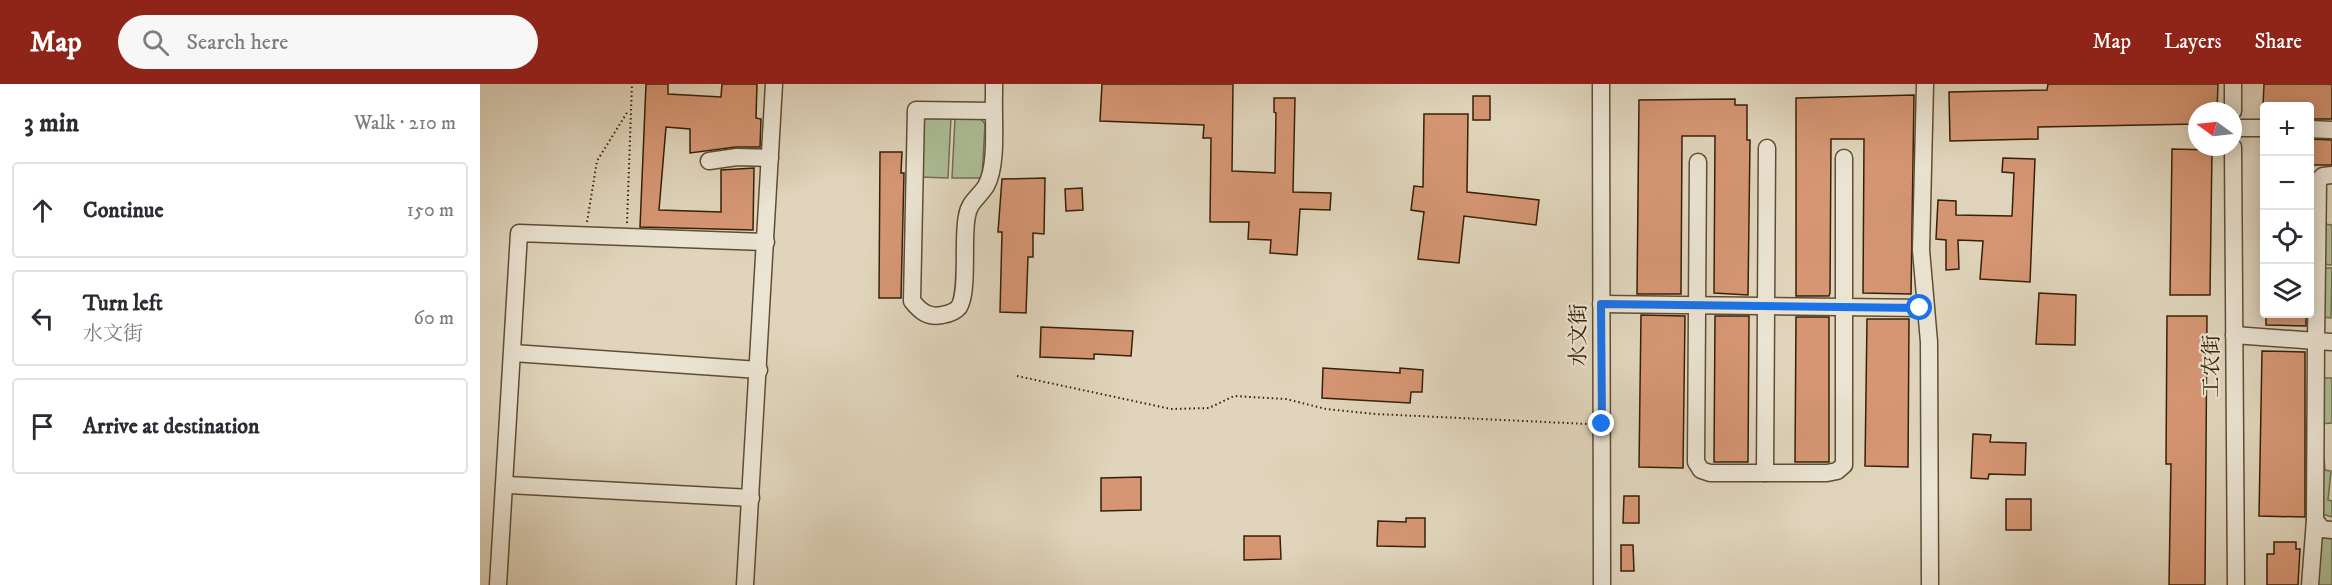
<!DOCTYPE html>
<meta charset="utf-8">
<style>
:root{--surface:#fff;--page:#f7f7f7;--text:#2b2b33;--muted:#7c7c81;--line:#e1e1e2;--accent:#8f2418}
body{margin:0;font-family:"IM FELL DW Pica","Noto Serif SC",serif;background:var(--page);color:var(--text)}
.controls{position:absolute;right:18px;top:18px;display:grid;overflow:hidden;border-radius:6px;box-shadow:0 3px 15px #0003}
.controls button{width:54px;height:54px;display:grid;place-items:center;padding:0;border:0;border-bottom:2px solid var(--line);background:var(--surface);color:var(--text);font:30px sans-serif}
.compass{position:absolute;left:1708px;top:18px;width:54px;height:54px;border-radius:50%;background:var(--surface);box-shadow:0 3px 15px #0003;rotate:285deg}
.stop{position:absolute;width:18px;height:18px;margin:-14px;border:4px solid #1a73e8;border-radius:50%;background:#fff}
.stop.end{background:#1a73e8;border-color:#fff;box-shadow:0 2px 6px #0008}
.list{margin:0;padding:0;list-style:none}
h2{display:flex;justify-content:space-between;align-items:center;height:78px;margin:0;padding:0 24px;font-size:26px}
h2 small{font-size:20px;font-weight:400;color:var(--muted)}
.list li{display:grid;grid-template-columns:39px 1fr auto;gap:18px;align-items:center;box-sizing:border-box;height:96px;margin:0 12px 12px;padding:0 12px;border:2px solid var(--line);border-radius:6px}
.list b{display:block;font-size:22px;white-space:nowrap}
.list p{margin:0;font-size:20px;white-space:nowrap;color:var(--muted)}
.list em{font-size:20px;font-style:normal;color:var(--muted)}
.icon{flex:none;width:33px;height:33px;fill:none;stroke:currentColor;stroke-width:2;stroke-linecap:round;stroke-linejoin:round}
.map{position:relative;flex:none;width:1852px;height:501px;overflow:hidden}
header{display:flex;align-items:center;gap:36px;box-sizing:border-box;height:84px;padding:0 30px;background:var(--accent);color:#fff}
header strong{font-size:28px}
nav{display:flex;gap:33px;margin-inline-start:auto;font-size:21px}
.search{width:420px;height:54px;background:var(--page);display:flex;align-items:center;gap:15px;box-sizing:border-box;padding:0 21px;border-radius:33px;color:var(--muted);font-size:22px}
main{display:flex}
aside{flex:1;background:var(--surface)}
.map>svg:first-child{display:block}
.green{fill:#acbe96;stroke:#716f4e;stroke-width:1.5}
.building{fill:#d69674;stroke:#362006;stroke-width:1.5}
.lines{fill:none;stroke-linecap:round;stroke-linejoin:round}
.minor-casing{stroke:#604d34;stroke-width:19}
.path{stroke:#362006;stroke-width:2;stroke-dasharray:1.5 3;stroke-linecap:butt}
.minor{stroke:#ebe4d3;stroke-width:16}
.route{stroke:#1a73e8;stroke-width:8}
.labels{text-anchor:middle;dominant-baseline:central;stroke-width:4.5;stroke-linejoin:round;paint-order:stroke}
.street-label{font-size:21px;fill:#362006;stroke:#ebe4d3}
</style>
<header>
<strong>Map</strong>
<div class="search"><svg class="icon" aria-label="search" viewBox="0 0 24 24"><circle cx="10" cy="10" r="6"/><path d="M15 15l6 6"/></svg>Search here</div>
<nav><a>Map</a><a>Layers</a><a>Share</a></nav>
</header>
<main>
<aside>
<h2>3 min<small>Walk · 210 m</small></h2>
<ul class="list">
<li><svg class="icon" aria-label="ahead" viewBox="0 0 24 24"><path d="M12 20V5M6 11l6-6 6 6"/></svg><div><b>Continue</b></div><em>150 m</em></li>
<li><svg class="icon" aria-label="left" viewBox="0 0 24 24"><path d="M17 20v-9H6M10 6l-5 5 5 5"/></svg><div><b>Turn left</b><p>水文街</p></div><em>60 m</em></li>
<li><svg class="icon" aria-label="arrive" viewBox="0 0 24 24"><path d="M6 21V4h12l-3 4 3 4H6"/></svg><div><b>Arrive at destination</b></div></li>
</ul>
</aside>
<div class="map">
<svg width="1852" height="501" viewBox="0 0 1852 501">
<rect width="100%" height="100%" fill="#e0d5bc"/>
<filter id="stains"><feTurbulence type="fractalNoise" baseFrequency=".00333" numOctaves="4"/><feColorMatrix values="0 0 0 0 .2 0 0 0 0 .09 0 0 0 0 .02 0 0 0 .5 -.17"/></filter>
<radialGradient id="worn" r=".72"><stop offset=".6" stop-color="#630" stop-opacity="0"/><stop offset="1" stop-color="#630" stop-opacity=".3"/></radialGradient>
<g class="green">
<polygon points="446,33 471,33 468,94 440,93 442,38"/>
<polygon points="475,34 501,35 505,40 502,94 472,94"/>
<polygon points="1845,140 1852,141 1852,181 1844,180"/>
<polygon points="1844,184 1852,184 1851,234 1844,233"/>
<polygon points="1840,294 1852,294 1852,339 1840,340"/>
<polygon points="1839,374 1844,374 1845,386 1851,387 1848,416 1852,417 1852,433 1842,430"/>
<polygon points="1840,454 1852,454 1852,501 1838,501"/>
</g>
<g class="building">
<polygon points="166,0 188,0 188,10 241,13 242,0 277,0 276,34 281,35 280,63 256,63 210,69 210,45 186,43 179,126 241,128 241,86 274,84 273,146 160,143"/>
<polygon points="622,0 753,0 752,87 795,89 796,29 794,28 794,14 815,14 813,108 851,109 850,126 820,125 817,171 790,169 791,156 768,155 769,138 730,138 731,54 723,54 724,41 620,37"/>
<polygon points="1568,0 1738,0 1737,27 1717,27 1717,40 1558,43 1558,55 1470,57 1469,8 1567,6"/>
<polygon points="1784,0 1852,0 1852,35 1830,35 1830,22 1783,22"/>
<polygon points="1434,11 1431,210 1383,209 1384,55 1351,55 1350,209 1349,212 1316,212 1316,14"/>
<rect x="993" y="12" width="17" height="24"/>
<polygon points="1255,15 1255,21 1267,21 1267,56 1270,56 1268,211 1234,209 1235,52 1202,52 1201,210 1157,210 1159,16"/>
<polygon points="944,30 988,30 987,108 1059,116 1056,141 984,132 979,179 938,175 944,128 931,126 934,102 943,103"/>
<polygon points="1830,55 1852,56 1852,81 1830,81"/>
<polygon points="1692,65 1732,66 1730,211 1690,211"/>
<polygon points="400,68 422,68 421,89 424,89 421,214 399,214"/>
<polygon points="1523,74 1555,75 1550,198 1500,195 1503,157 1478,156 1479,185 1466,186 1466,156 1456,155 1458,116 1476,117 1476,131 1532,132 1534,89 1522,88"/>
<polygon points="565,94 564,150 553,149 553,173 548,173 546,229 520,228 522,148 518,148 522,95"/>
<polygon points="602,104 603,126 586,127 585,105"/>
<polygon points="1559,209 1596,211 1595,261 1556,260"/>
<polygon points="1786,230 1826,230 1826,242 1786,241"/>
<polygon points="1161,231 1205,232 1203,384 1159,383"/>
<polygon points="1235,232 1269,232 1268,378 1234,378"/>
<polygon points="1687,232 1727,232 1725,501 1689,501 1691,380 1686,380"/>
<polygon points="1316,233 1349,233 1349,378 1315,378"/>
<polygon points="1387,235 1429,235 1428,383 1385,382"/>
<polygon points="561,243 653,247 651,272 614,270 614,275 560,273"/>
<polygon points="1782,267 1825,268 1825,433 1779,432"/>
<polygon points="843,284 920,289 920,284 943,286 942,308 931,308 930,319 842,314"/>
<polygon points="1493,350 1511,351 1510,358 1546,359 1545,391 1509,390 1508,395 1491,394"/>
<polygon points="661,393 661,426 621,427 621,394"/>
<polygon points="1144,412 1159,412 1159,439 1143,439"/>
<rect x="1526" y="415" width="25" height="31"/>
<polygon points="926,434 945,434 945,463 897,462 898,437 926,438"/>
<polygon points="764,452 800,452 801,475 764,476"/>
<polygon points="1794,458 1816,458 1816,465 1820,465 1818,501 1787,501 1787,470 1794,470"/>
<polygon points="1141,461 1153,461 1154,487 1141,487"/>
</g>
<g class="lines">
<g class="minor-casing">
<g id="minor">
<polyline points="1121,0 1122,501"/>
<polyline points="1445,0 1441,166 1449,258 1450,501"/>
<polyline points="1753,0 1753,27"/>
<path d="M513,27L436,26L432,217C440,227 448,234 462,231C468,230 475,228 479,223C489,207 482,153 487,132C489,118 499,113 506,102C518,81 513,36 514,11V0"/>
<polyline points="1753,44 1784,44"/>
<polyline points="1830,45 1852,46"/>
<polyline points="1753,63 1756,501"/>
<polyline points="229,77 257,73 290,74"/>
<polyline points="1218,78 1216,378 1221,386 1230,389 1347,389 1357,387 1364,381 1364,74"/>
<polyline points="1852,91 1843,92 1838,97 1836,257 1852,258"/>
<polyline points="1121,220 1444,224"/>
<polyline points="1754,251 1836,257 1835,436 1842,445 1852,446"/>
<polyline points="33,269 279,286"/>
<polyline points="1285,389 1287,64"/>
<polyline points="26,401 271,414"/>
<polyline points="18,501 39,149 286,158"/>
<polyline points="265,501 294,0"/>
<polyline points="1830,501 1835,436"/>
</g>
</g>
<g class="path">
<polyline points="107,138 117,77 148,27"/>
<polyline points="147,139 152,0"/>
<polyline points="537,292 691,325 729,324 754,312 806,315 846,325 895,330 1108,340"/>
</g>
<use href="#minor" class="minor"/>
</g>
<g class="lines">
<polyline class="route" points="1122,340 1121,220 1440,224"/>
</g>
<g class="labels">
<g class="street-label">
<text transform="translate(1099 251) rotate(-90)">水文街</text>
<text transform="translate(1732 282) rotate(-90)">工农街</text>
</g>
</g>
<rect width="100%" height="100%" filter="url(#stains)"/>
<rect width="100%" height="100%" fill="url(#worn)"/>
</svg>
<div class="controls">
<button>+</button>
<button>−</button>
<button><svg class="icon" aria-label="locate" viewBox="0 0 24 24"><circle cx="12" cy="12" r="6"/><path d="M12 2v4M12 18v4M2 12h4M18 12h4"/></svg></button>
<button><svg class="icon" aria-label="layers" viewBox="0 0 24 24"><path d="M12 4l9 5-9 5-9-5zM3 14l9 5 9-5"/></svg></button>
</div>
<svg class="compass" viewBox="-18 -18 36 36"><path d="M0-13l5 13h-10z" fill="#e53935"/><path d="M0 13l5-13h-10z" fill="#7c7c81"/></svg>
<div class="stop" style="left:1440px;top:224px"></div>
<div class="stop end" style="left:1122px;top:340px"></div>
</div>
</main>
